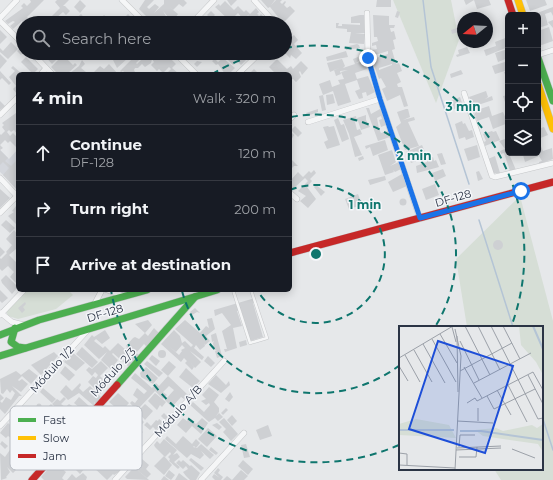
<!DOCTYPE html>
<meta charset="utf-8">
<style>
:root{--surface:#171b24;--page:#242831;--text:#f1f3f6;--muted:#9ea1a6;--line:#363941}
body{margin:0;font-family:Montserrat,sans-serif;background:var(--page);color:var(--text)}
.controls{position:absolute;right:12px;top:12px;display:grid;overflow:hidden;border-radius:6px;box-shadow:0 2px 10px #0003}
.controls button{width:36px;height:36px;display:grid;place-items:center;padding:0;border:0;border-bottom:1px solid var(--line);background:var(--surface);color:var(--text);font:20px sans-serif}
.compass{position:absolute;left:457px;top:12px;width:36px;height:36px;border-radius:50%;background:var(--surface);box-shadow:0 2px 10px #0003;rotate:252deg}
.stop{position:absolute;width:12px;height:12px;margin:-9px;border:3px solid #1a73e8;border-radius:50%;background:#fff}
.stop.end{background:#1a73e8;border-color:#fff;box-shadow:0 1px 4px #0008}
.list{margin:0;padding:0;list-style:none}
h2{display:flex;justify-content:space-between;align-items:center;height:52px;margin:0;padding:0 16px;font-size:17px}
h2 small{font-size:13px;font-weight:400;color:var(--muted)}
.list li{display:grid;grid-template-columns:26px 1fr auto;gap:12px;align-items:center;box-sizing:border-box;height:56px;padding:0 16px;border-top:1px solid var(--line)}
.list b{display:block;font-size:15px;white-space:nowrap}
.list p{margin:0;font-size:13px;white-space:nowrap;color:var(--muted)}
.list em{font-size:13px;font-style:normal;color:var(--muted)}
.icon{flex:none;width:22px;height:22px;fill:none;stroke:currentColor;stroke-width:2;stroke-linecap:round;stroke-linejoin:round}
.map{position:relative;flex:none;width:553px;height:480px;overflow:hidden}
.search{position:absolute;background:var(--surface);box-shadow:0 2px 10px #0003;left:16px;top:16px;width:276px;height:44px;display:flex;align-items:center;gap:10px;box-sizing:border-box;padding:0 14px;border-radius:22px;color:var(--muted);font-size:15px}
.panel{position:absolute;background:var(--surface);box-shadow:0 2px 10px #0003;left:16px;top:72px;width:276px;height:220px;border-radius:6px}
.map>svg:first-child{display:block}
.built{fill:#d4d7dd}
.green{fill:#d6ded6}
.lines{fill:none;stroke-linecap:round;stroke-linejoin:round}
.stream{stroke:#b4c4d5;stroke-width:1.5}
.building{fill:#ced0d3;fill-rule:evenodd}
.lane-casing{stroke:#c4c6c8;stroke-width:3.5}
.street-casing{stroke:#c4c6c8;stroke-width:6}
.fast-casing{stroke:#c4c6c8;stroke-width:8}
.slow-casing{stroke:#c4c6c8;stroke-width:8}
.jam-casing{stroke:#c4c6c8;stroke-width:8}
.lane{stroke:#f5f6f7;stroke-width:2.5}
.street{stroke:#f5f6f7;stroke-width:5}
.fast{stroke:#4caf50;stroke-width:7}
.slow{stroke:#ffc107;stroke-width:7}
.jam{stroke:#c62828;stroke-width:7}
.route{stroke:#1a73e8;stroke-width:5}
.ring{fill:none;stroke:#0f766e;stroke-width:2;stroke-dasharray:7 5}
.labels{text-anchor:middle;dominant-baseline:central;stroke-width:3;stroke-linejoin:round;paint-order:stroke}
.street-label{font-size:11px;fill:#2b3445;stroke:#f4f6f9}
.inset-river{fill:none;stroke:#b4c4d5;stroke-width:2}
.inset-road{fill:none;stroke:#9ba0a8;stroke-width:1}
.view{fill:#1d4ed8;fill-opacity:0.15;stroke:#1d4ed8;stroke-width:2}
.inset-edge{fill:none;stroke:#2b3445;stroke-width:2}
.key{fill:#f4f6f9;stroke:#b8bcc3;stroke-width:1}
.key-label{font-size:11px;fill:#2b3445}
.centre{fill:#0f766e;stroke:#f4f6f9;stroke-width:2}
.ring-label{font-size:12px;text-anchor:middle;font-weight:bold;fill:#0f766e;stroke:#f4f6f9;stroke-width:3;stroke-linejoin:round;paint-order:stroke}
</style>
<div class="map">
<svg width="553" height="480" viewBox="0 0 553 480">
<rect width="100%" height="100%" fill="#e6e8ea"/>
<polygon class="built" points="18,149 18,189 0,172 0,150 9,159"/>
<g class="green">
<polygon points="393,0 451,0 459,40 436,103"/>
<polygon points="520,196 553,321 553,480 501,480 494,469 542,469 542,327 467,327 456,259"/>
<polygon points="27,290 68,290 73,295 56,309 18,319 8,316 6,310"/>
</g>
<g class="lines">
<g class="stream">
<polyline points="423,0 431,67 469,184"/>
<polyline points="479,220 513,327"/>
<polyline points="542,416 553,450"/>
</g>
</g>
<g class="building">
<polygon points="30,0 44,0 29,15 26,12 29,15 27,17 30,20 27,23 23,23 22,21 13,29 10,26 15,22 13,21 8,24 5,21 23,8 21,6 24,3 27,6 31,2 32,4"/>
<polygon points="57,0 69,0 63,6 65,6 70,11 66,15 63,12 55,19 52,16 60,8 55,2"/>
<polygon points="80,0 86,6 80,13 74,7"/>
<polygon points="145,0 154,0 147,7 149,9 155,4 159,7 154,13 164,4 164,0 184,0 187,3 183,7 179,4 173,10 167,5 178,14 175,18 179,22 183,19 185,22 164,23 169,18 163,11 167,18 163,23 153,23 149,19 152,16 148,18 139,9"/>
<polygon points="227,0 237,0 231,6"/>
<polygon points="261,0 275,0 271,5 276,0 282,0 280,2 282,4 285,1 286,2 284,5 287,8 290,6 295,11 283,23 270,7 268,8"/>
<polygon points="377,0 391,0 391,7 376,7"/>
<polygon points="464,0 489,0 491,5 477,9 474,0 466,5"/>
<polygon points="526,0 545,0 547,5 530,11"/>
<polygon points="225,1 234,10 238,6 244,12 246,10 250,14 256,8 259,12 257,14 259,15 252,23 247,18 249,14 244,20 238,13 230,21 215,7 219,4 220,6"/>
<polygon points="553,7 553,16 551,12 545,14 548,25 538,28 538,15 532,15"/>
<polygon points="211,11 215,15 211,19 207,15"/>
<polygon points="397,11 400,12 398,18 395,17"/>
<polygon points="81,14 89,23 75,23 73,21"/>
<polygon points="128,14 131,17 128,20 125,17"/>
<polygon points="261,14 263,16 257,23 252,23"/>
<polygon points="104,15 111,21 109,23 98,23 97,22"/>
<polygon points="360,15 364,15 365,33 355,33 365,34 364,44 349,43 351,32 347,32 347,29 336,28 336,23 339,23 338,26 342,26 342,24 360,25 360,23 351,23 351,17"/>
<path d="M373,15L389,16V25H395L394,28H390L391,32L394,31L396,39L393,40L395,49L392,50L396,64L399,63L402,71L397,73L401,82L397,84L398,87H402L408,106L404,107L400,95L387,101L382,89L386,87L381,78L379,79L376,71L371,58L372,50L377,49L376,45L372,46V43L378,41L377,37H374ZM388,51V54L376,58L375,55ZM392,64V65L379,70V68Z"/>
<polygon points="40,17 45,22 34,23"/>
<polygon points="263,17 266,19 262,23 258,23"/>
<polygon points="93,18 96,21 94,23 89,23"/>
<polygon points="131,18 136,23 126,23"/>
<polygon points="234,18 240,23 229,23"/>
<polygon points="553,20 553,28 548,22"/>
<polygon points="460,27 462,30 463,30 463,41 461,42 458,32 452,34 451,30"/>
<polygon points="549,27 553,41 539,46 538,31"/>
<polygon points="0,30 7,37 0,44"/>
<polygon points="294,35 298,40 294,44 302,53 296,59 291,55 290,58 285,53 285,36 289,39"/>
<polygon points="508,37 508,47 486,56 484,50 496,46 495,42"/>
<polygon points="11,42 18,49 8,59 0,52 0,48 3,51"/>
<polygon points="474,42 486,42 487,44 479,47 478,43 475,44"/>
<polygon points="357,44 359,45 360,48 346,50 345,47"/>
<polygon points="467,47 470,53 457,57 456,55 459,54 458,50"/>
<polygon points="19,49 23,52 21,55 17,51"/>
<polygon points="508,49 508,58 498,62 495,53"/>
<polygon points="346,51 348,57 327,61 326,57"/>
<polygon points="42,53 63,53 52,64"/>
<polygon points="116,53 125,53 128,58 117,68 113,60 117,56"/>
<polygon points="126,53 140,53 143,56 136,63 137,64 144,57 147,59 151,53 169,53 172,56 170,58 176,64 172,68 179,74 166,74 171,69 169,67 163,73 159,69 157,71 151,65 154,62 152,59 151,63 145,67 142,64 138,68 135,68 134,70 135,72 133,74 131,72 126,74 123,71 121,72 120,71 132,59"/>
<polygon points="227,53 237,53 241,57 246,60 241,65 237,61 233,65 225,57"/>
<polygon points="0,54 7,61 0,69"/>
<polygon points="63,55 73,65 75,63 77,65 67,74 58,74 51,67"/>
<polygon points="26,57 38,69 33,74 21,62"/>
<polygon points="358,57 359,61 356,63 364,61 367,69 355,73 357,79 368,76 375,92 367,96 366,92 362,93 363,98 359,99 355,91 360,89 357,80 345,84 351,102 338,106 333,91 323,95 319,84 330,80 332,87 340,84 338,80 344,79 341,72 348,70 340,71 341,74 336,76 334,70 339,68 330,72 327,63 342,59 345,66 343,68 355,64 353,59"/>
<polygon points="223,58 235,68 231,72 233,74 225,74 218,64 216,65 212,61 215,59 218,62"/>
<polygon points="277,59 287,69 291,66 293,69 301,61 308,68 302,75 300,71 299,72 301,77 296,82 293,79 290,81 290,74 285,72 283,74 276,74 269,67"/>
<polygon points="82,60 85,64 81,68 86,72 84,74 69,74 79,66"/>
<polygon points="197,61 202,62 197,67 194,64"/>
<polygon points="508,61 508,70 495,74 492,66"/>
<polygon points="109,64 118,74 92,74 100,66 104,69"/>
<polygon points="13,66 22,74 18,74 17,94 13,89 16,86 9,77 15,71 11,68"/>
<polygon points="254,69 259,74 252,74 250,73"/>
<polygon points="461,70 463,74 451,78 450,74"/>
<polygon points="0,71 11,83 9,85 2,78 0,80"/>
<polygon points="508,71 508,83 504,72"/>
<polygon points="486,91 488,97 485,99 492,96 493,100 475,106 474,103 472,104 469,97"/>
<polygon points="333,94 335,103 327,105 326,95"/>
<polygon points="323,95 326,110 322,111 319,96"/>
<polygon points="508,95 508,111 503,96"/>
<polygon points="460,97 463,106 448,111 447,108 449,107 448,102"/>
<polygon points="0,101 5,106 0,110"/>
<polygon points="489,106 492,116 503,112 508,123 493,129 489,117 477,121 474,111"/>
<polygon points="540,106 542,111 538,112 538,107"/>
<polygon points="366,108 369,108 371,114 380,109 386,125 381,127 379,120 382,119 381,116 377,118 379,129 381,133 388,131 390,137 378,141"/>
<polygon points="318,109 318,112 307,116 306,113"/>
<polygon points="406,109 408,109 410,117 403,120 414,117 415,120 408,122 419,146 405,150 396,127 401,123 397,112"/>
<polygon points="16,113 18,114 18,135 14,130 11,132 9,130 7,132 10,136 13,133 18,138 18,149 10,141 8,143 5,140 0,145 0,134 1,135 5,131 2,127 4,125 2,123"/>
<polygon points="366,115 366,120 370,127 361,130 357,118"/>
<polygon points="356,116 357,121 355,122 357,130 360,129 362,134 354,137 362,155 355,157 349,134 343,120"/>
<polygon points="338,118 341,125 344,124 349,139 342,142 334,120"/>
<polygon points="462,121 463,124 465,123 469,131 472,130 474,137 466,140 465,137 459,139 455,124"/>
<polygon points="295,126 302,133 298,137 291,130"/>
<polygon points="328,126 329,127 334,126 340,145 327,149 324,142 328,140 323,127"/>
<polygon points="544,127 548,135 538,139 543,151 552,148 553,159 539,164 539,162 542,161 539,156 525,162 523,155 538,153 538,129"/>
<polygon points="290,131 294,135 290,142"/>
<polygon points="492,131 493,132 496,131 500,140 485,146 484,142 486,141 483,134"/>
<polygon points="505,139 508,139 508,153 510,153 511,156 510,156 516,170 510,171 504,153 501,154 500,151 505,149 499,141"/>
<polygon points="385,140 388,150 373,156 370,147 366,149 365,146"/>
<polygon points="0,145 3,148 0,150 8,158 5,161 11,166 18,159 18,191 3,175 9,168 3,162 0,165"/>
<polygon points="422,145 427,157 411,163 406,152"/>
<polygon points="477,145 480,157 468,161 464,149"/>
<polygon points="392,150 396,162 390,166 399,162 401,169 395,172 393,170 394,172 385,175 378,155"/>
<polygon points="442,153 446,164 441,165 437,154"/>
<polygon points="363,156 364,159 359,161 358,158"/>
<polygon points="495,156 500,173 493,173 488,159"/>
<polygon points="433,157 434,161 436,160 439,167 417,173 416,166 427,162 427,160"/>
<polygon points="290,158 298,166 294,166 290,170"/>
<polygon points="443,169 446,176 435,181 432,173"/>
<polygon points="314,170 316,173 310,179 312,181 307,187 316,199 308,208 300,201 306,196 298,191 308,181 305,178 293,189 290,186 290,181 298,172 303,177 309,171 311,173"/>
<polygon points="479,171 483,179 478,181 476,172"/>
<polygon points="402,174 407,186 393,192 388,182"/>
<polygon points="385,176 386,180 370,185 368,180"/>
<polygon points="435,184 439,195 426,200 422,189"/>
<polygon points="316,185 325,192 321,196 314,187"/>
<polygon points="0,189 10,198 0,208"/>
<polygon points="358,194 362,205 349,209 345,199"/>
<circle cx="403" cy="202" r="3.5"/>
<polygon points="16,206 18,208 18,222 16,224 8,216 14,212 12,211"/>
<polygon points="6,220 15,228 10,233 1,225"/>
<polygon points="14,230 18,235 18,251 16,249 9,255 18,264 18,285 10,277 14,272 8,266 2,271 0,269 0,258 1,259 7,253 6,252 12,245 6,239"/>
<circle cx="498" cy="245" r="5"/>
<polygon points="0,247 5,252 0,257"/>
<polygon points="6,275 18,287 12,294 2,283 1,280"/>
<polygon points="0,290 8,298 2,303 0,301"/>
<polygon points="255,298 256,302 253,303 263,337 250,341 241,310 237,311 242,326 233,328 237,348 225,352 224,349 227,349 222,331 231,325 222,313 215,316 214,310"/>
<polygon points="25,302 26,304 23,307 25,310 22,313 18,308"/>
<polygon points="195,308 200,313 197,312 192,315 190,312"/>
<path d="M212,318L215,329L206,336L210,341L205,345L204,343L205,346L200,350L196,345L194,348L204,357L202,360L190,351L201,362L195,368L189,361L194,367L192,370L185,363L187,361L184,358L181,362L161,344L174,330L180,336L182,343L185,341L191,347L193,345L175,329L185,320L200,333L206,326L209,328L207,319ZM182,345L185,348L181,350L182,351L179,355L170,347L176,352Z"/>
<polygon points="148,320 152,325 145,333 148,336 154,328 159,333 147,347 144,344 136,353 140,355 129,367 113,353 112,354 118,360 114,365 118,368 114,372 101,360 107,352 99,359 84,345 92,335 94,337 105,330 110,338 102,344 96,339 94,341 103,348 105,346 110,351 118,343 126,350 127,347 126,346 133,338 135,337 139,339 145,333 135,324"/>
<polygon points="216,333 222,356 217,358 215,351 217,350 214,350 213,343 214,341 212,342 211,335"/>
<polygon points="246,340 247,345 240,347 239,342"/>
<polygon points="82,347 98,362 92,368 76,354"/>
<circle cx="162" cy="354" r="4"/>
<polygon points="54,352 58,356 41,375 31,365"/>
<polygon points="72,352 85,363 76,371 64,362"/>
<polygon points="152,355 160,361 156,366 149,359"/>
<polygon points="208,356 215,363 211,367 204,361"/>
<polygon points="101,361 108,368 100,376 108,384 100,394 88,382 93,376 96,378 98,375 95,372 92,376 86,370 89,367 92,369"/>
<polygon points="147,361 163,373 159,377 144,364"/>
<polygon points="169,361 176,367 168,376 161,370"/>
<polygon points="65,366 75,375 69,381 60,373"/>
<polygon points="146,367 158,378 153,384 141,377 140,373"/>
<polygon points="186,368 200,381 193,388 179,377"/>
<polygon points="29,369 38,376 31,384 22,376 18,380 19,381 22,379 28,384 21,392 12,386 22,396 19,396 5,414 0,409 0,394 4,398 0,401 2,403 6,397 11,400 15,393 12,390 10,393 7,389 3,394 1,393 0,379 16,371 21,375"/>
<polygon points="135,373 152,388 156,383 159,386 168,376 188,395 184,399 181,397 172,407 165,400 174,390 169,386 163,392 167,395 163,399 155,391 139,408 140,409 145,404 153,411 145,420 130,403 132,401 135,403 138,399 133,395 137,388 144,394 147,391 131,378"/>
<polygon points="216,375 226,385 229,381 230,385 221,393 208,384"/>
<polygon points="80,383 81,385 79,388 83,392 90,386 102,398 96,404 94,402 95,405 94,406 79,393 68,400 60,392 66,385 72,391"/>
<polygon points="209,387 219,395 214,402 219,408 219,412 216,416 219,413 223,417 218,421 215,418 209,422 190,405 193,402 204,412 210,405 209,403 206,405 201,401 206,399 202,395"/>
<polygon points="43,388 56,399 52,403 40,392"/>
<polygon points="230,392 233,397 229,402 225,399"/>
<polygon points="118,393 129,403 121,412 109,402"/>
<polygon points="155,393 166,402 162,407 160,405 157,410 148,401"/>
<path d="M64,397L66,399L61,404L65,407L61,411L69,404L77,409V410L82,415L71,428L68,426L73,431L64,438L57,432L52,438L58,446L53,452L42,442L45,439L43,437L47,434L44,432L37,440L39,441L38,443L35,441L32,444L28,441L27,446L33,451L38,447L47,455L41,462L23,447L10,461L13,460L19,467L13,473L7,467L10,472L6,477L7,478L1,480L0,453L5,457L16,441L8,436L6,438L0,433L3,429L8,423L16,430L14,432L19,436L22,432L13,422L16,419L14,417L20,412L30,422L32,420L39,427L36,432L41,426L21,410L23,407L32,416L38,409L49,418L43,411L51,404L56,409L51,413L50,416L53,418L54,417L52,414L57,408L52,404L57,399L60,401ZM63,414L67,417L62,422L68,426L63,423L59,427L60,429L54,424L58,427L61,424L55,419L58,420ZM30,423L33,425L27,432L29,434L31,432L34,434L31,437L18,426L19,425L25,430Z"/>
<polygon points="79,397 89,406 83,414 79,410 80,408 74,403"/>
<circle cx="39" cy="406" r="2.5"/>
<path d="M113,406L124,415L120,419L112,414L119,421L115,425L120,429L108,443L115,437L121,443L115,449L112,447L106,454L101,450L96,456L103,463L101,466L104,468L112,457L115,459L120,455L128,461L119,472L114,475L113,474L107,480L90,464L94,459L89,455L95,448L91,444L86,449L77,439L88,427L95,433L100,429L97,427L100,424L108,431L114,424L110,426L105,422L108,418L103,414ZM87,434L95,441L98,435L107,443L100,438L95,442Z"/>
<polygon points="226,408 228,410 223,415 221,413"/>
<polygon points="131,409 135,413 132,416 139,417 144,422 140,427 141,428 140,430 143,432 140,435 127,422 124,424 121,422 121,419"/>
<polygon points="164,413 168,417 165,420 161,416"/>
<polygon points="232,415 237,421 232,426 227,420"/>
<polygon points="183,418 187,421 189,418 196,424 202,418 208,423 201,434 192,426 186,433 177,425"/>
<polygon points="224,418 238,434 231,441 223,432 226,429 219,422"/>
<polygon points="159,419 163,422 156,430 153,427 150,430 144,425 147,422 151,426 156,420 158,421"/>
<polygon points="217,423 222,427 219,430 212,425"/>
<polygon points="268,425 272,436 260,440 256,430"/>
<polygon points="208,428 217,436 207,447 198,439"/>
<polygon points="167,436 176,444 183,436 192,444 196,439 200,443 196,448 194,446 193,447 197,448 201,444 214,455 210,459 201,451 204,455 200,459 191,454 187,458 165,439"/>
<polygon points="164,439 177,450 173,455 177,453 180,457 174,462 180,467 178,469 169,461 170,459 168,457 171,454 170,452 165,457 155,447 154,445 157,441 160,444"/>
<polygon points="2,441 8,446 5,449 0,444"/>
<polygon points="74,441 89,454 78,462 81,464 85,459 89,463 80,474 76,470 79,466 77,464 72,469 62,459 63,458 61,456"/>
<polygon points="246,444 250,457 244,458 241,445"/>
<polygon points="211,447 218,453 216,455 209,450"/>
<polygon points="164,456 172,465 164,475 154,466"/>
<polygon points="191,458 204,468 201,471 189,460"/>
<polygon points="142,459 149,465 146,469 151,474 147,478 135,468 149,480 127,479 125,477"/>
<polygon points="179,460 181,462 183,460 190,466 191,465 200,473 196,480 190,480 186,476 183,472 188,469 186,466 183,469 176,463"/>
<polygon points="243,460 253,469 248,475 238,466"/>
<polygon points="57,465 66,472 62,478 64,480 44,480 41,477 50,467 53,470"/>
<polygon points="218,468 220,470 218,473 223,477 221,480 215,480 212,477 214,474 220,478 214,473"/>
<polygon points="169,470 175,475 171,480 165,476"/>
<polygon points="241,470 248,476 244,480 232,480"/>
<polygon points="83,473 87,477 86,480 67,480 72,474 76,478"/>
<polygon points="179,473 184,477 188,480 175,480"/>
<polygon points="164,476 169,480 161,480"/>
<polygon points="227,476 232,480 223,480"/>
</g>
<g class="lines">
<g class="lane-casing">
<polyline id="lane" points="233,290 250,343 267,338 251,290"/>
</g>
<g class="street-casing">
<g id="street">
<polyline points="122,0 145,23"/>
<polyline points="254,0 275,23"/>
<polyline points="367,13 368,58 380,99 420,219"/>
<polyline points="0,18 17,0"/>
<polyline points="0,21 23,44"/>
<polyline points="192,23 214,0"/>
<polyline points="32,53 52,74"/>
<polyline points="175,53 196,74"/>
<polyline points="538,55 553,50"/>
<polyline points="41,74 46,68"/>
<polyline points="238,74 260,53"/>
<polyline points="464,93 492,176 495,177 553,163"/>
<polyline points="0,115 18,97"/>
<polyline points="290,119 294,115"/>
<polyline points="308,122 380,99"/>
<polyline points="0,178 18,197"/>
<polyline points="290,193 297,199"/>
<polyline points="0,213 18,195"/>
<polyline points="107,290 124,296"/>
<polyline points="94,305 102,290"/>
<polyline points="1,313 12,322 24,325"/>
<polyline points="0,315 24,290"/>
<polyline points="0,426 87,331"/>
<polyline points="115,480 224,361"/>
<polyline points="201,480 244,433"/>
</g>
</g>
<g class="fast-casing">
<g id="fast">
<polyline points="538,58 553,101"/>
<polyline points="15,328 11,342 18,347 25,348"/>
<polyline points="0,335 39,320 147,290"/>
<polyline points="0,356 217,290"/>
<polyline points="117,385 195,297"/>
</g>
</g>
<g class="slow-casing">
<g id="slow">
<polyline points="518,0 523,15"/>
<polyline points="538,84 553,129"/>
</g>
</g>
<g class="jam-casing">
<g id="jam">
<polyline points="508,0 513,15"/>
<polyline points="290,253 553,182"/>
<polyline points="32,480 117,385"/>
</g>
</g>
<use href="#lane" class="lane"/>
<use href="#street" class="street"/>
<use href="#fast" class="fast"/>
<use href="#slow" class="slow"/>
<use href="#jam" class="jam"/>
</g>
<g class="lines">
<polyline class="route" points="368,58 380,99 420,218 521,191"/>
</g>
<g class="ring">
<path d="M290 190A69 69 0 1 1 257 290"/>
<path d="M400 365A139 139 0 0 1 182 291M291 117A139 139 0 0 1 435 327"/>
<path d="M399 445A208 208 0 0 1 111 290M212 74A208 208 0 0 1 262 53M285 48A208 208 0 0 1 511 327"/>
</g>
<g class="labels">
<g class="street-label">
<text transform="translate(453 198) rotate(-16)">DF-128</text>
<text transform="translate(105 313) rotate(-17)">DF-128</text>
<text transform="translate(52 369) rotate(-48)">Módulo 1/2</text>
<text transform="translate(113 372) rotate(-48)">Módulo 2/3</text>
<text transform="translate(178 411) rotate(-48)">Módulo A/B</text>
</g>
</g>
<g transform="translate(399 326)">
<rect width="144" height="144" fill="#e6e8ea"/>
<path d="M120,0H144V49L137,36L122,19ZM17,93L50,99L57,112L0,109V98ZM144,98V126L139,118L84,110L76,104L97,102L104,105L133,99L138,102Z" fill="#d6ded6"/>
<path class="inset-river" d="M134,0L144,23M0,104H55M61,105H82L144,114"/>
<path class="inset-road" d="M66,0L91,49M79,0L101,44M92,0L139,93L144,92M104,0L121,33M53,1L57,16M41,8L58,37M58,10L59,66M33,13L57,56M61,15L80,54M24,18L46,57M15,24L33,56M6,29L21,56M0,32L54,0M0,40L9,55M65,41L83,72M61,45L113,17M129,49L144,78M75,57L132,27M109,59L128,96M98,64L112,89M88,70L95,83L136,63M78,75L134,46L144,64M68,77L76,72L78,75M58,95L94,97M79,95V82M60,121L61,109H76M58,122L102,120M113,123L136,132M57,124L102,122M0,127L8,128V139M60,131H77L78,121M0,139L56,142M56,144L62,30L56,3"/>
<path class="view" d="M39,15L114,40L86,127L10,103Z"/>
<rect width="144" height="144" class="inset-edge"/>
</g>
<rect x="10" y="406" width="132" height="64" rx="6" class="key"/>
<rect x="18" y="418" width="18" height="4" fill="#4caf50"/>
<rect x="18" y="436" width="18" height="4" fill="#ffc107"/>
<rect x="18" y="454" width="18" height="4" fill="#c62828"/>
<g class="key-label">
<text x="43" y="424">Fast</text>
<text x="43" y="442">Slow</text>
<text x="43" y="460">Jam</text>
</g>
<circle cx="316" cy="254" r="6" class="centre"/>
<g class="ring-label">
<text x="463" y="111">3 min</text>
<text x="414" y="160">2 min</text>
<text x="365" y="209">1 min</text>
</g>
</svg>
<div class="controls">
<button>+</button>
<button>−</button>
<button><svg class="icon" aria-label="locate" viewBox="0 0 24 24"><circle cx="12" cy="12" r="6"/><path d="M12 2v4M12 18v4M2 12h4M18 12h4"/></svg></button>
<button><svg class="icon" aria-label="layers" viewBox="0 0 24 24"><path d="M12 4l9 5-9 5-9-5zM3 14l9 5 9-5"/></svg></button>
</div>
<svg class="compass" viewBox="-18 -18 36 36"><path d="M0-13l5 13h-10z" fill="#e53935"/><path d="M0 13l5-13h-10z" fill="#9ea1a6"/></svg>
<div class="stop" style="left:521px;top:191px"></div>
<div class="stop end" style="left:368px;top:58px"></div>
<div class="search"><svg class="icon" aria-label="search" viewBox="0 0 24 24"><circle cx="10" cy="10" r="6"/><path d="M15 15l6 6"/></svg>Search here</div>
<section class="panel">
<h2>4 min<small>Walk · 320 m</small></h2>
<ul class="list">
<li><svg class="icon" aria-label="ahead" viewBox="0 0 24 24"><path d="M12 20V5M6 11l6-6 6 6"/></svg><div><b>Continue</b><p>DF-128</p></div><em>120 m</em></li>
<li><svg class="icon" aria-label="right" viewBox="0 0 24 24"><path d="M7 20v-9h11M14 6l5 5-5 5"/></svg><div><b>Turn right</b></div><em>200 m</em></li>
<li><svg class="icon" aria-label="arrive" viewBox="0 0 24 24"><path d="M6 21V4h12l-3 4 3 4H6"/></svg><div><b>Arrive at destination</b></div></li>
</ul>
</section>
</div>
